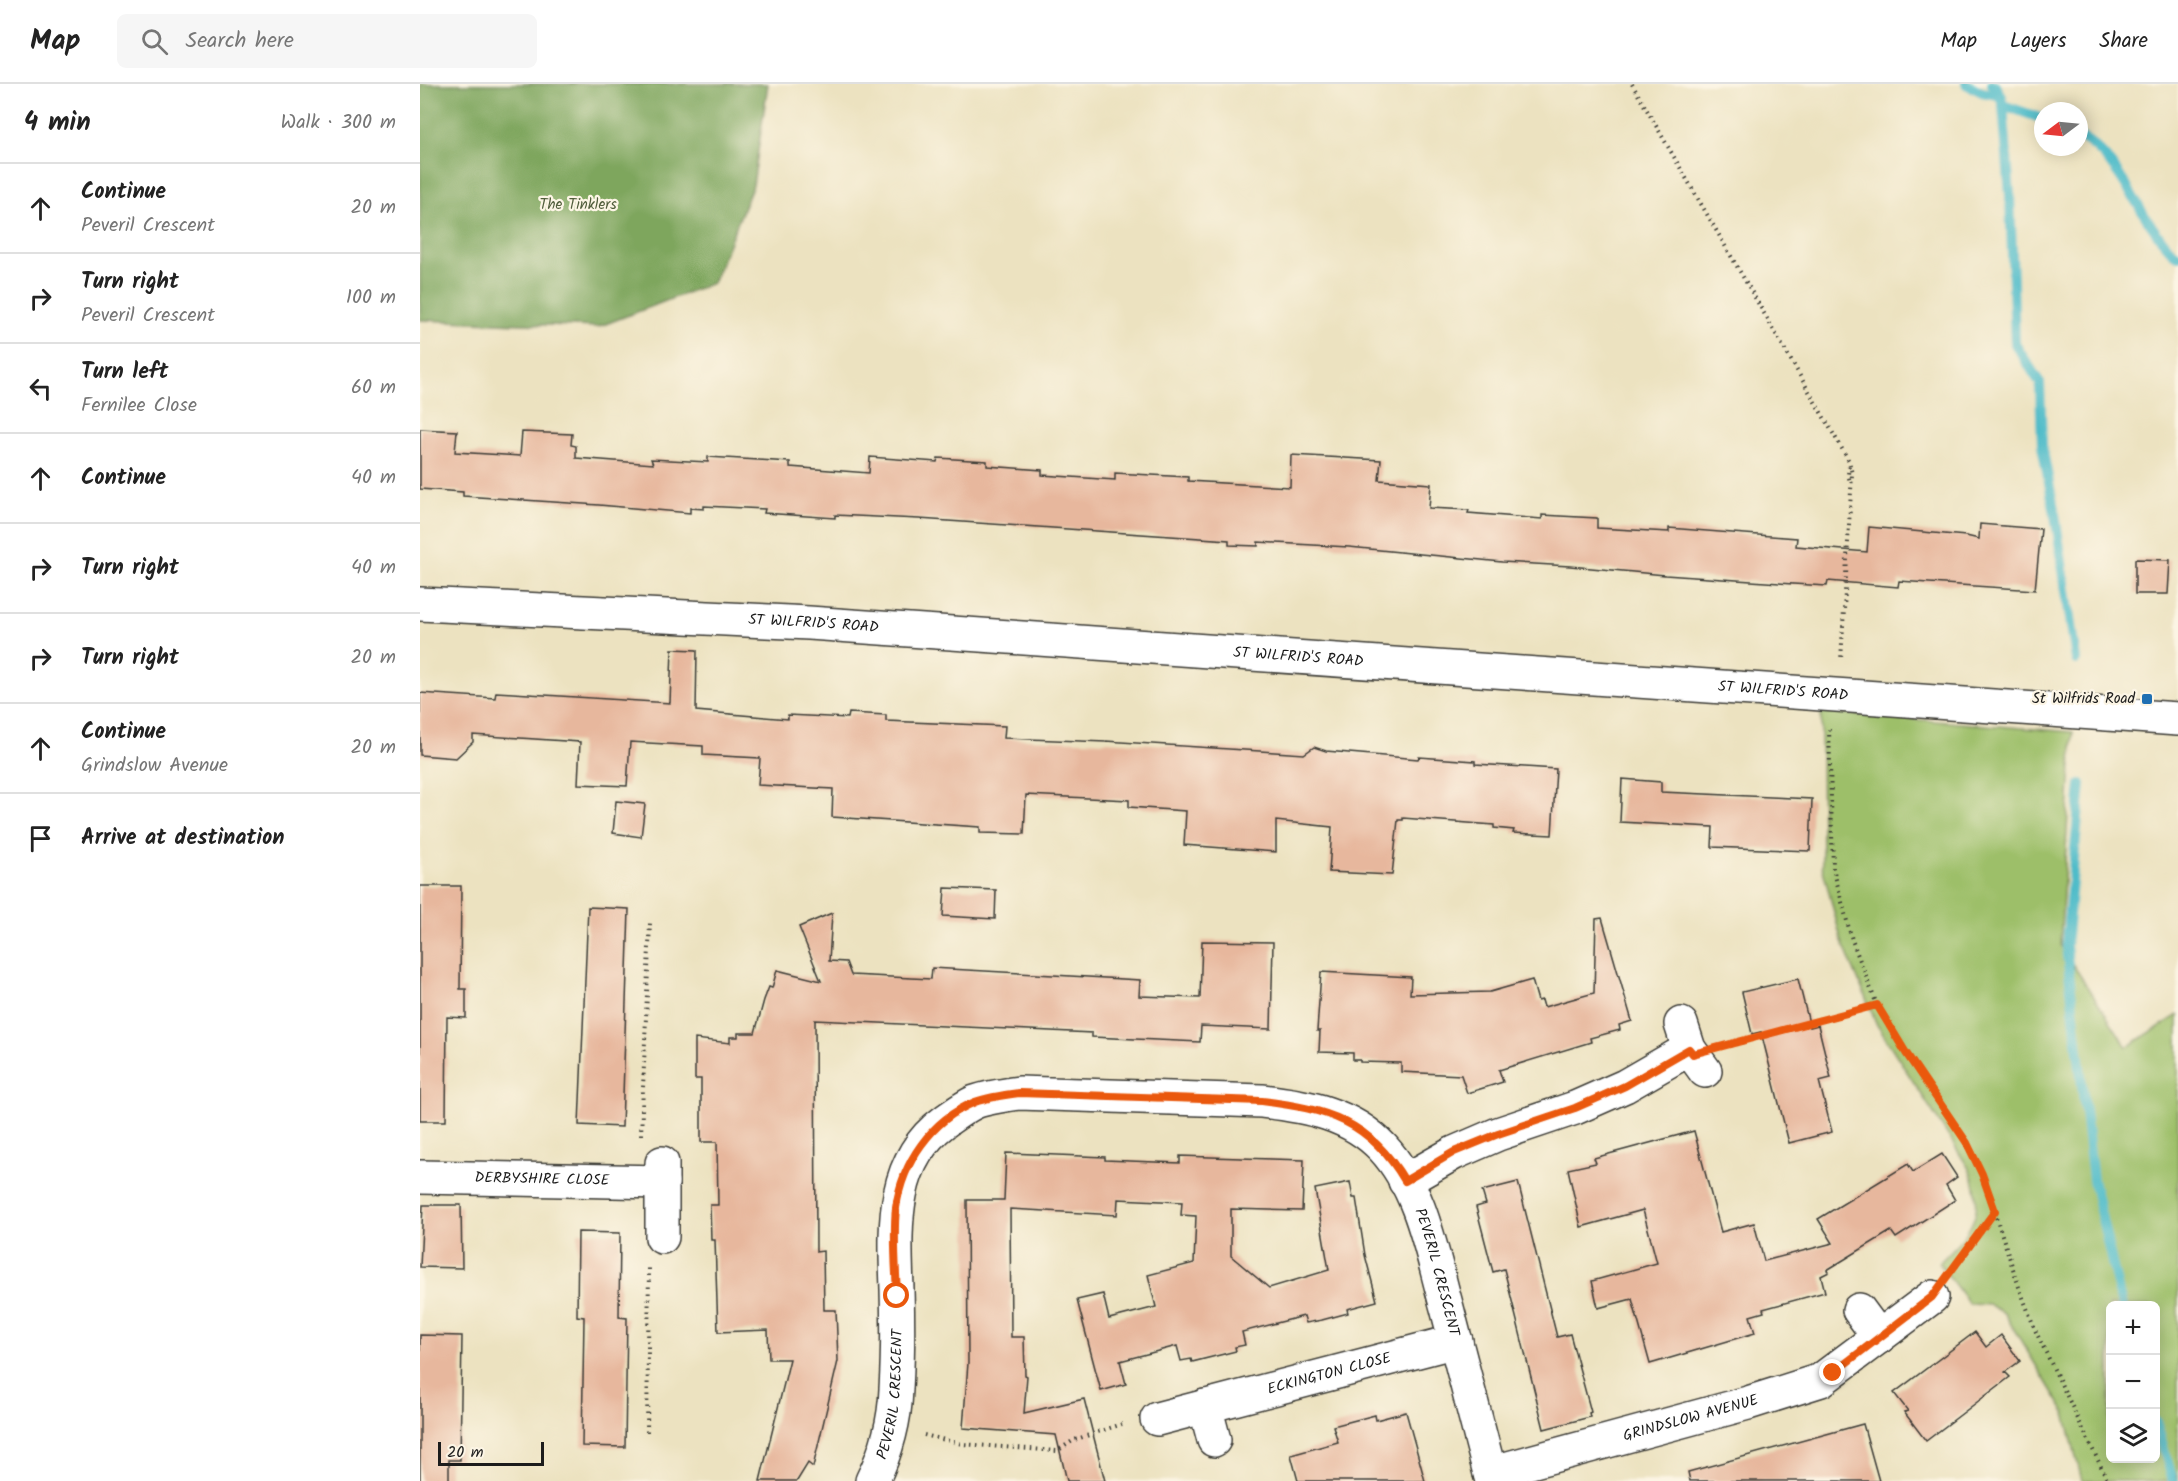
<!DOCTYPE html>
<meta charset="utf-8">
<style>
:root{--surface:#fff;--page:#f6f6f6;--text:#222;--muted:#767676;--line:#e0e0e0}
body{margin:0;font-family:Kalam,sans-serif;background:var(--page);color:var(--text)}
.controls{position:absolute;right:18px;bottom:18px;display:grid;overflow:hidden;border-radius:9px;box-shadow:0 3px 15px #0003}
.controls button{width:54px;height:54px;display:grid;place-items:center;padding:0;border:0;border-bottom:2px solid var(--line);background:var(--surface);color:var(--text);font:30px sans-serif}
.compass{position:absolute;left:1614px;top:18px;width:54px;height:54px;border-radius:50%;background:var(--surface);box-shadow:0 3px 15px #0003;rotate:254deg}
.scale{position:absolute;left:18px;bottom:15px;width:106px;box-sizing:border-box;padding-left:6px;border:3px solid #1c1c1c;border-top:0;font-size:16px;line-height:21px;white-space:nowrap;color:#1c1c1c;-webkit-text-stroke:4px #fcf5e5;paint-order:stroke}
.stop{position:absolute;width:18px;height:18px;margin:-14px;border:4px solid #ea580c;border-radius:50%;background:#fff}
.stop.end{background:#ea580c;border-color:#fff;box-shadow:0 2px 6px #0008}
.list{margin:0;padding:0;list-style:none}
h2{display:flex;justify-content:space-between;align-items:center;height:78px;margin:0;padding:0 24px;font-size:26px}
h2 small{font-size:20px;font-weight:400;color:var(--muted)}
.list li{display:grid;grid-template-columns:39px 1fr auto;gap:18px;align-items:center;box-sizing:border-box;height:90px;padding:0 24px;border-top:2px solid var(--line)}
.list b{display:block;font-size:22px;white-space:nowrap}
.list p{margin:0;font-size:20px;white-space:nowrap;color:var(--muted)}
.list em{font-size:20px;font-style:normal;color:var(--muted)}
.icon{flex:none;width:33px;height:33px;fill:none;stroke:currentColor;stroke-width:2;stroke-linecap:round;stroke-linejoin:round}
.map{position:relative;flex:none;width:1758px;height:1397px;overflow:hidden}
header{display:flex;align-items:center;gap:36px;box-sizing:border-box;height:84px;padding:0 30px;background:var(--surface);border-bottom:2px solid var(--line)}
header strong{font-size:28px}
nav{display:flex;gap:33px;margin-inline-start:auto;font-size:21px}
.search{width:420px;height:54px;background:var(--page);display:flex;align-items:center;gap:15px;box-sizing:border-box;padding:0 21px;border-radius:9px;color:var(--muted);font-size:22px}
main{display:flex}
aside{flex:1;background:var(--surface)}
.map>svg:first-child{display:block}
.green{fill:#9dbf69;stroke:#5c6e42;stroke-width:1.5;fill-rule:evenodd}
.forest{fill:#7ea65d;stroke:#4d613c;stroke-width:1.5}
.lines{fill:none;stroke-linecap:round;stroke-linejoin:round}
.stream{stroke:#4fbcc9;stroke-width:10}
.building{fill:#e7b79d}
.street-casing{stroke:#3b3a35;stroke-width:36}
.secondary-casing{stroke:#3b3a35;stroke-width:36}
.path{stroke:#3b3a35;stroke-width:4;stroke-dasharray:1.5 4.5;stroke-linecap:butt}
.street{stroke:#fff;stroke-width:33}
.secondary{stroke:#fff;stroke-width:33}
.route{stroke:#ea580c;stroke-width:8}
.poi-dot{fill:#1f6fb2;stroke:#fcf5e5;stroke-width:2}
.labels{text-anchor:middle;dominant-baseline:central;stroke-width:4.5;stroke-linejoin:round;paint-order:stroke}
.park-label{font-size:15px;fill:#505d3b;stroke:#fcf5e5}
.street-label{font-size:15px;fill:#1c1c1c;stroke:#fcf5e5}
.poi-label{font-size:15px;fill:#1c1c1c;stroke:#fcf5e5;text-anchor:end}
</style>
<header>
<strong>Map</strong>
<div class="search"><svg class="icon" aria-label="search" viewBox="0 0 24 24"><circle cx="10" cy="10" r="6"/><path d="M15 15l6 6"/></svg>Search here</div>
<nav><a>Map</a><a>Layers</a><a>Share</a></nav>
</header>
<main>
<aside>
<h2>4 min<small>Walk · 300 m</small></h2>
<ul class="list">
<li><svg class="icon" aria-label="ahead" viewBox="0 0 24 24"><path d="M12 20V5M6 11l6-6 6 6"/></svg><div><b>Continue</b><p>Peveril Crescent</p></div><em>20 m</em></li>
<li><svg class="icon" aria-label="right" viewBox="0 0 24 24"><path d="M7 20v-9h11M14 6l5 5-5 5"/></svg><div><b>Turn right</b><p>Peveril Crescent</p></div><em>100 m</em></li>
<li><svg class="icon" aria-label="left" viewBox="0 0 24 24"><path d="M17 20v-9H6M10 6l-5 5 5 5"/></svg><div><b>Turn left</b><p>Fernilee Close</p></div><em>60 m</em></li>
<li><svg class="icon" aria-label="ahead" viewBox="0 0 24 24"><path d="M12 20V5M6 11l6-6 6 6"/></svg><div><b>Continue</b></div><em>40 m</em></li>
<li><svg class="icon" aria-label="right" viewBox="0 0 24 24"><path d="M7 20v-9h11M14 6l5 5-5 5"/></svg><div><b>Turn right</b></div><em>40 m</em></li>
<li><svg class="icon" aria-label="right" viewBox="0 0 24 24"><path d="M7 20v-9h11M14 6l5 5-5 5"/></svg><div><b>Turn right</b></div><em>20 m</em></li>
<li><svg class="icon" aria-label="ahead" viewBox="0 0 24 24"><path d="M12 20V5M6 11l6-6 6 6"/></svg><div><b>Continue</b><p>Grindslow Avenue</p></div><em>20 m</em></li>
<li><svg class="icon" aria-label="arrive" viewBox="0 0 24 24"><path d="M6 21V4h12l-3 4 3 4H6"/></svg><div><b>Arrive at destination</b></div></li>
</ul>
</aside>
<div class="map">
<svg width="1758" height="1397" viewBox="0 0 1758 1397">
<rect width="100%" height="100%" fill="#fcf5e5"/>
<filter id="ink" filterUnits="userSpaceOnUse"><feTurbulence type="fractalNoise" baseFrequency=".0167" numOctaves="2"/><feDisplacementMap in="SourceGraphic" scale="12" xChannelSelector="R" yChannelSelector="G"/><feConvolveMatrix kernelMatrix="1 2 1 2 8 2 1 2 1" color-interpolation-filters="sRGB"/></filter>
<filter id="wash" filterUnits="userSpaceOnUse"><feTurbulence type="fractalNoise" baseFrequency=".008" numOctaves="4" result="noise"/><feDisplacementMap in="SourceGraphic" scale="24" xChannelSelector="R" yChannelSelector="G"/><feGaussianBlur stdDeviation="1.35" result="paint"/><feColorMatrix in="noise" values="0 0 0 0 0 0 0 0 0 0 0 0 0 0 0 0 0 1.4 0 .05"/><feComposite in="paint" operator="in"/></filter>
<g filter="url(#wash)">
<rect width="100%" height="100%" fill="#ece2c0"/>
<path class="green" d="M1401,628L1653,648L1640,861L1707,963L1758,931V1397H1662L1645,1329L1584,1229L1570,1221L1549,1220L1519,1179C1550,1148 1567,1131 1550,1086L1457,941L1421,855L1402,782ZM1690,1222H1736V1374H1690Z"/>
<polygon class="forest" points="0,0 348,0 333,101 293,199 178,243 0,236"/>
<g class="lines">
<g class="stream">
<polyline points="1546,0 1562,8 1582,12"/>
<polyline points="1572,0 1577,3 1583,21 1590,111 1595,260 1620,299 1622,362 1635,430 1656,576"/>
<polyline points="1583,21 1623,35"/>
<path d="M1659,52C1697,72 1713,120 1739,152C1745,160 1750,167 1758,172"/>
<polyline points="1661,700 1646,862 1673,1096 1702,1222"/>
<polyline points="1736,1338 1753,1397"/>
</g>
</g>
<g id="blocks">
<g class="building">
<polygon points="0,345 37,347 35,368 100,372 102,348 152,350 151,361 156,362 156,374 233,380 231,375 288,378 288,373 370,378 370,383 449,389 450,373 517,378 518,374 567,377 567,382 622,386 622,391 695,396 695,389 768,393 768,397 870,403 871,371 961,376 959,396 1011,400 1009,424 1049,426 1048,429 1122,435 1122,431 1177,434 1177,444 1249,448 1249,444 1377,454 1376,462 1447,468 1449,443 1546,452 1559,455 1560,440 1621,445 1615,506 1479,497 1478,503 1408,497 1407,502 1373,500 1245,491 1150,482 1082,478 929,463 838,458 838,462 809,461 809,456 499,435 415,431 415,434 344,429 345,425 284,422 284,425 270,424 270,429 179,421 43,412 43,408 0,405"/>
<polygon points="1715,475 1750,476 1748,510 1715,510"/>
<polygon points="252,565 277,566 276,627 368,635 368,631 428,634 429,629 466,631 466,637 585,642 584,654 686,658 686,657 884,670 894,663 906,667 998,675 999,673 1055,677 1055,680 1136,685 1132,751 1093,749 1094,746 1074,744 1074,741 983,734 983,736 978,736 972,791 909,788 912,743 856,737 856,768 764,761 766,727 709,723 709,716 606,711 604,750 560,749 560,743 412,733 413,705 338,701 340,674 283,671 283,662 210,658 207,702 158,700 160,658 53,651 53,658 36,674 0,671 0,609 75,614 76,608 250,619"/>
<polygon points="1202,695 1241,698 1241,708 1392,715 1390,767 1292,763 1293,743 1200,738"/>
<polygon points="196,717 225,720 221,753 193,749"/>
<polygon points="0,802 41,802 40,905 46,905 46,934 27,933 26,1037 0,1037"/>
<polygon points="525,804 576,806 575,835 523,832"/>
<polygon points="168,823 209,825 202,1043 159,1041"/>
<polygon points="412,829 409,877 426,878 431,891 511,895 512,884 720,896 719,912 780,914 782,857 853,858 851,945 781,942 780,958 672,953 672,949 395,936 396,1168 403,1167 404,1226 416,1226 418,1277 393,1383 388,1379 377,1397 340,1397 370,1275 349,1275 348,1246 298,1248 295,1156 291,1156 290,1121 298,1121 297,1058 281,1058 281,995 275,995 275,955 310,959 310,953 318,953 318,949 335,949 344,916 349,903 352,904 357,886 401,897 379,843"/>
<polygon points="1182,834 1212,937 1199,941 1200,946 1170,954 1171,958 1079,986 1083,998 1047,1009 1041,991 981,988 981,979 940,978 940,976 933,976 933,969 899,968 900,947 897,947 901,888 991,893 990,910 1070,908 1112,896 1118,917 1122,916 1124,923 1174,909 1176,835"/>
<polygon points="1378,895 1390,943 1398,941 1411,994 1399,997 1412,1048 1369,1059 1341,948 1332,950 1322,908"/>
<polygon points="1274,1047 1301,1148 1334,1139 1344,1177 1413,1159 1398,1135 1488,1080 1493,1088 1522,1070 1537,1093 1526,1101 1535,1116 1476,1154 1471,1147 1407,1186 1409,1188 1401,1192 1405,1208 1343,1225 1344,1228 1330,1232 1335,1249 1230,1280 1212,1215 1178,1224 1172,1197 1237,1179 1223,1126 1161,1143 1148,1085 1176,1079 1174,1074"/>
<polygon points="586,1069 685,1073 685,1076 760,1079 760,1072 884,1076 882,1127 811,1125 811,1172 849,1204 909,1186 895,1105 930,1098 933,1114 936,1114 945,1171 957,1217 927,1225 928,1229 902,1236 886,1239 884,1232 822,1248 825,1261 815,1263 816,1267 772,1278 771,1275 761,1277 757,1262 700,1277 706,1300 681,1307 657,1216 683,1210 689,1235 736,1223 728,1191 774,1179 776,1132 761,1131 762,1118 698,1115 697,1131 590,1125 591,1253 604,1253 605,1291 607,1292 604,1329 664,1315 685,1397 647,1397 636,1351 543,1344 548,1279 547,1116 584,1116"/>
<polygon points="1098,1098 1137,1253 1150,1250 1171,1328 1169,1329 1170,1333 1124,1345 1084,1185 1073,1188 1056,1123 1066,1120 1062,1107"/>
<polygon points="3,1121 41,1121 42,1184 0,1183"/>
<polygon points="158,1148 200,1149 199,1233 207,1234 205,1363 162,1362 164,1233 157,1232"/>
<polygon points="1555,1248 1566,1263 1581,1251 1600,1277 1585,1288 1590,1293 1506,1357 1484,1328 1488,1327 1474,1309"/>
<polygon points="0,1251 42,1252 40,1376 29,1376 29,1397 0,1397"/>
<polygon points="986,1328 1005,1397 878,1397 871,1371 918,1358 913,1342 955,1331 956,1336"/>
<polygon points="1443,1340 1459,1397 1270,1397 1268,1388"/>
</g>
</g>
</g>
<g filter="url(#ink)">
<use href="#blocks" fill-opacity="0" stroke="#3b3a35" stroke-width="1.5"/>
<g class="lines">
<g class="street-casing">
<g id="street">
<polyline points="1261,940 1269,965 1285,987"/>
<polyline points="242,1079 242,1153"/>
<path id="s1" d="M0,1093L242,1098"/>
<polyline points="985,1097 1034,1069 1078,1050 1155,1024 1205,1002 1269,965"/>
<polyline points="1439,1226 1459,1253"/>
<polyline points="785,1322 794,1356"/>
<path id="s2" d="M737,1335L1036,1257"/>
<path id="s3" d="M1070,1389L1328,1319L1401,1296L1512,1213"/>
<path id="s4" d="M452,1397C466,1369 475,1336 476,1305C478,1272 478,1238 477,1205C475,1144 470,1078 524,1038C534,1031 544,1023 555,1018C569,1013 584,1011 599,1009L842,1017C887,1022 931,1030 963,1064C1002,1106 1012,1171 1027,1224C1042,1282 1057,1339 1072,1397"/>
</g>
</g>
<g class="secondary-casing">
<g id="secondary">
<path id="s5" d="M0,520L389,539L1758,635"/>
</g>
</g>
<g class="path">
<polyline points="1212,0 1429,377 1432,390 1421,576"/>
<polyline points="1429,382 1428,390 1430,398"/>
<polyline points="1409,645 1413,784 1432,856 1457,921 1486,969 1547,1059 1562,1090 1599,1203 1616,1248 1688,1397"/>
<polyline points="1310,961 1457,921"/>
<polyline points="221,1051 230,839"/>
<polyline points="1532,1187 1575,1128"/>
<polyline points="227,1348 229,1184"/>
<polyline points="504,1351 542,1360 637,1367 654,1356 702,1340"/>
</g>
<use href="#street" class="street"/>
<use href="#secondary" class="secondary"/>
</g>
</g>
<g class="lines" filter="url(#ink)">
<path class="route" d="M477,1212C476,1183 473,1153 476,1124C482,1079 511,1036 555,1018C569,1013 584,1011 599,1009L842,1017C907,1025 950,1037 985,1097L1034,1068L1078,1050L1155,1024L1205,1002L1269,965L1273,970L1457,921L1486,969L1547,1059L1562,1090L1575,1127L1512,1213L1413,1289"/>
</g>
<rect class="poi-dot" x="1721" y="609" width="12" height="12" rx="3"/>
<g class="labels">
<g class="park-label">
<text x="158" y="121">The Tinklers</text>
</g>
<g class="street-label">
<text stroke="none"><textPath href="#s5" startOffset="394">ST WILFRID'S ROAD</textPath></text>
<text stroke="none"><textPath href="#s5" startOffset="880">ST WILFRID'S ROAD</textPath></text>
<text stroke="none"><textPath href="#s5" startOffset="1366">ST WILFRID'S ROAD</textPath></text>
<text stroke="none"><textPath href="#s1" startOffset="122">DERBYSHIRE CLOSE</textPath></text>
<text stroke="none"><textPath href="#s4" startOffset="972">PEVERIL CRESCENT</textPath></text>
<text stroke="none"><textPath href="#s2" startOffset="178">ECKINGTON CLOSE</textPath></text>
<text stroke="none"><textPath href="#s4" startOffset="90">PEVERIL CRESCENT</textPath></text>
<text stroke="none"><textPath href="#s3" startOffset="208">GRINDSLOW AVENUE</textPath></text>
</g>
<g class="poi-label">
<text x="1715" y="615">St Wilfrids Road</text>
</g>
</g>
</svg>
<div class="controls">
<button>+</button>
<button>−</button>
<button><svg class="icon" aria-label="layers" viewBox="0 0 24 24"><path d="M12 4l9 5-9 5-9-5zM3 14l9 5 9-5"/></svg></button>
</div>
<svg class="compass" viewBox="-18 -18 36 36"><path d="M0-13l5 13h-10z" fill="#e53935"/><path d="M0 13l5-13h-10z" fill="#767676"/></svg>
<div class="scale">20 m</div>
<div class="stop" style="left:477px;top:1212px"></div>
<div class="stop end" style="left:1413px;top:1289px"></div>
</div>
</main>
